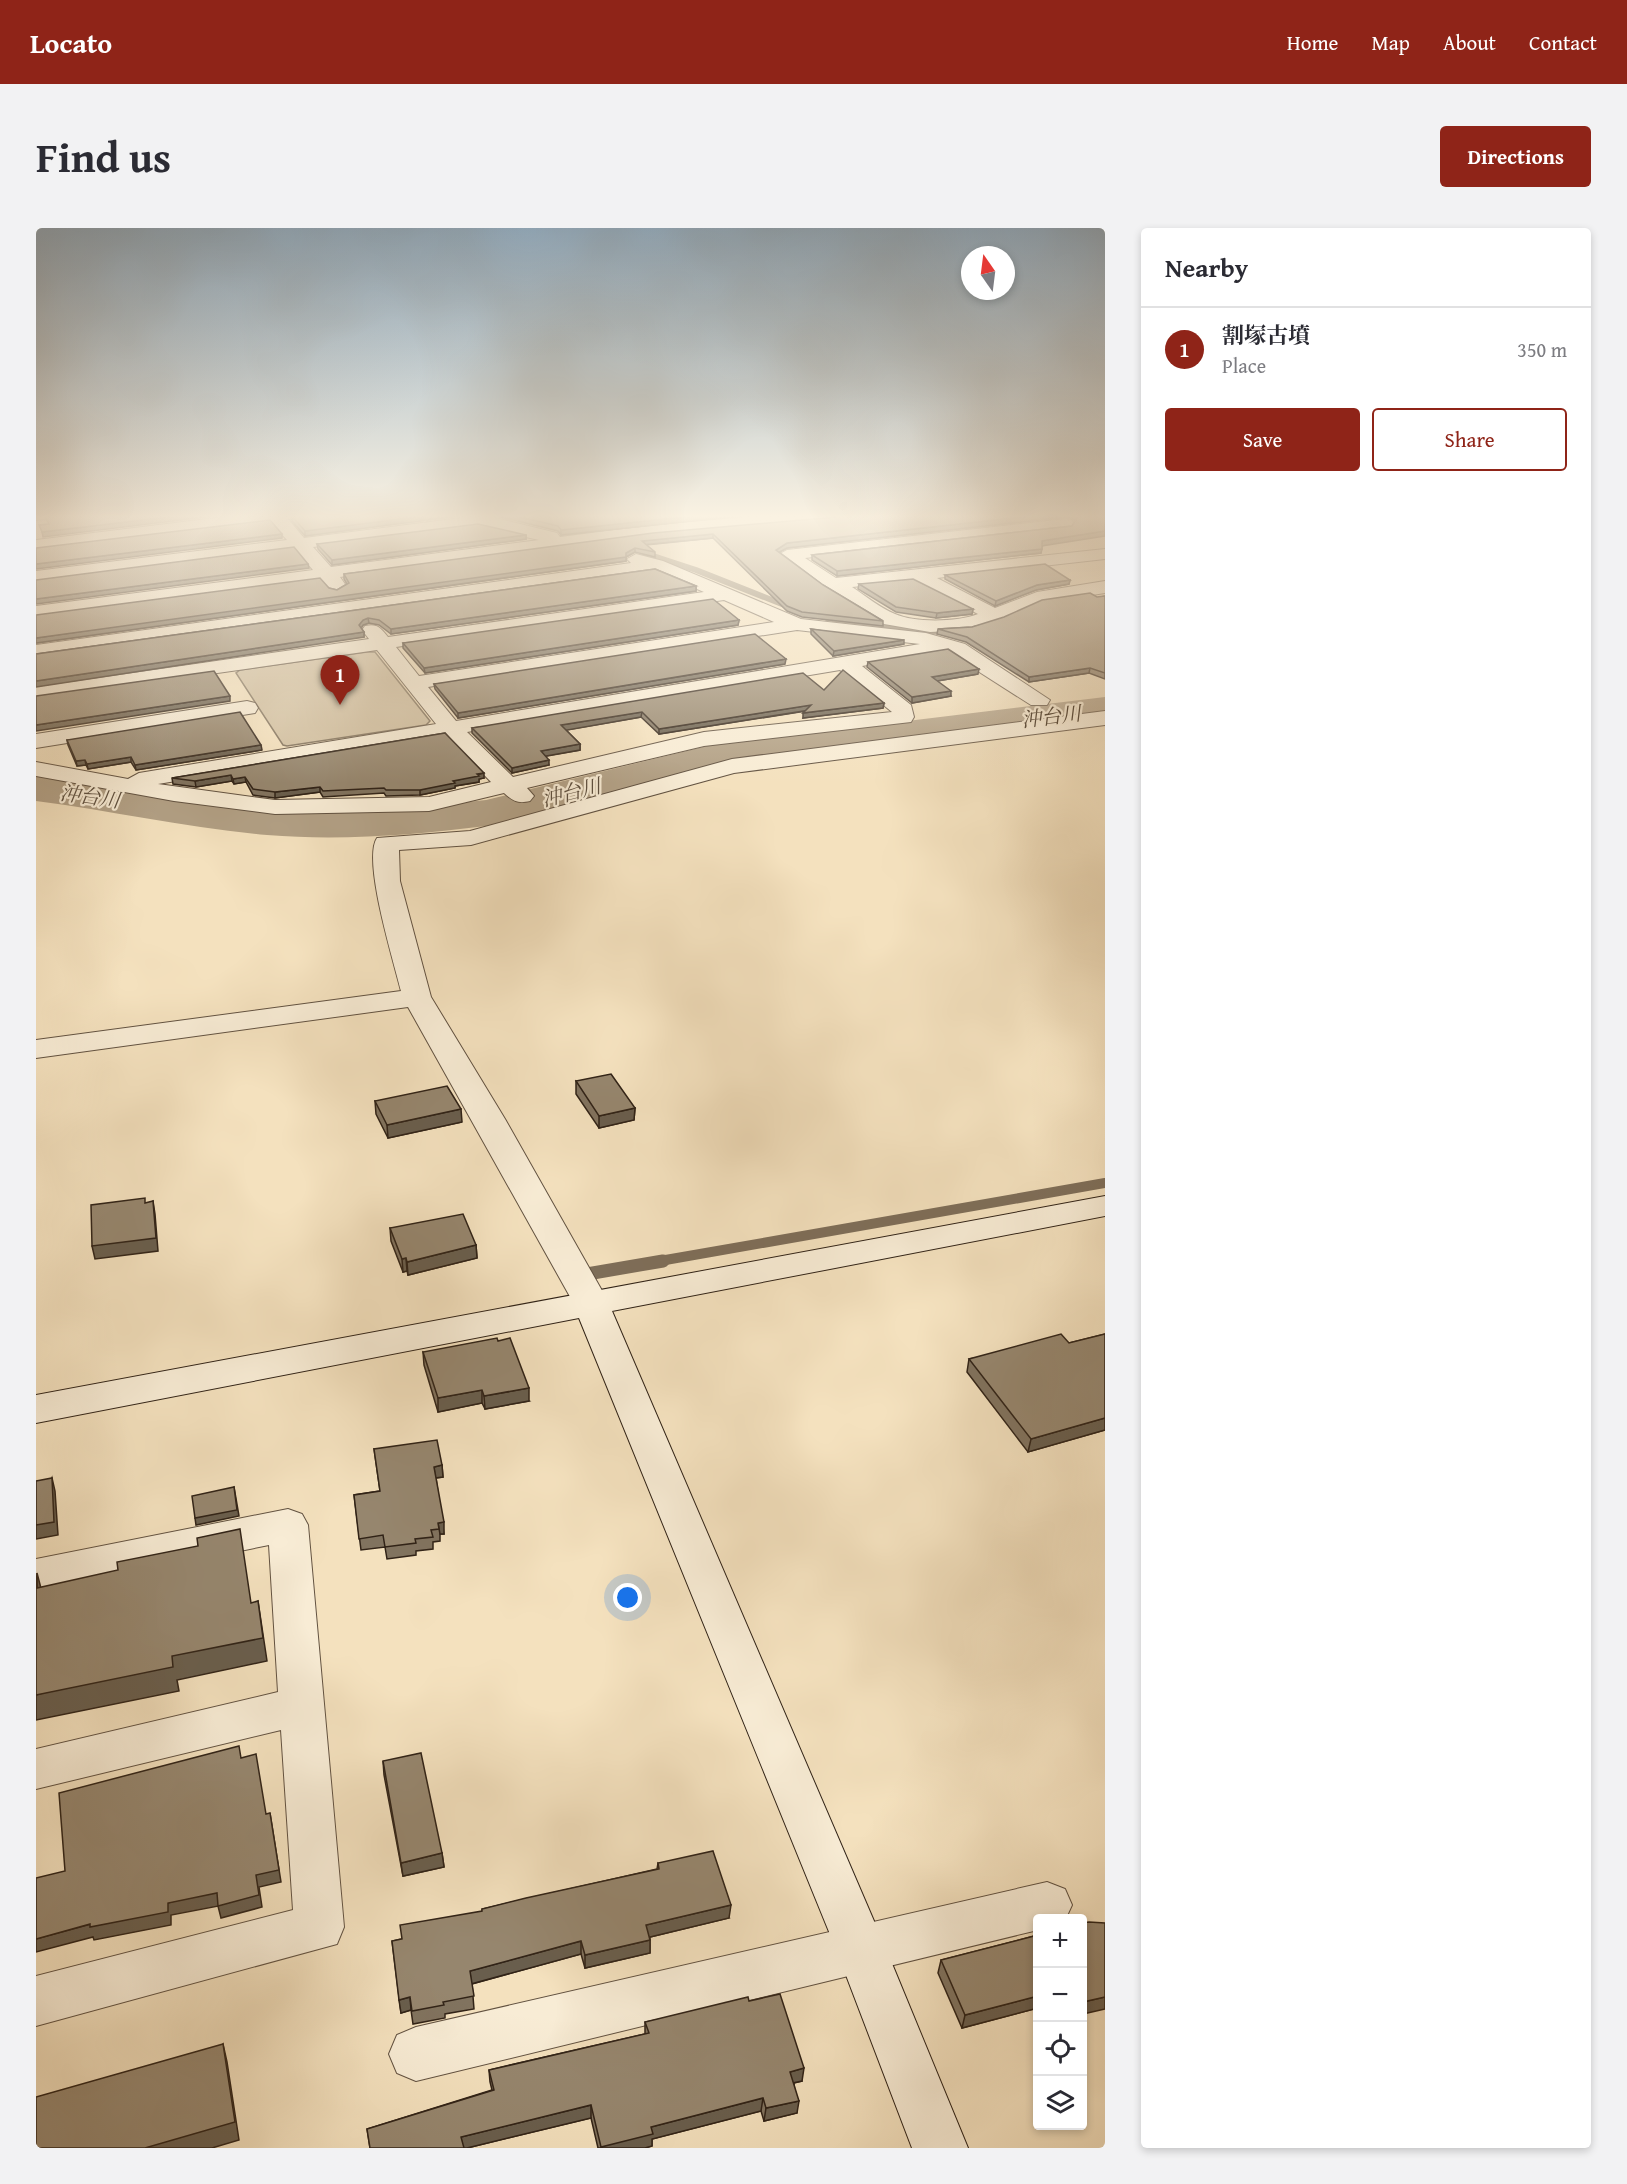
<!DOCTYPE html>
<meta charset="utf-8">
<style>
:root{--surface:#fff;--page:#f2f2f3;--text:#2b2b33;--muted:#7c7c81;--line:#e1e1e2;--accent:#8f2418}
body{margin:0;font-family:"Gentium Book Plus","Noto Serif JP",serif;background:var(--page);color:var(--text)}
.controls{position:absolute;right:18px;bottom:18px;display:grid;overflow:hidden;border-radius:6px;box-shadow:0 3px 9px #0003}
.controls button{width:54px;height:54px;display:grid;place-items:center;padding:0;border:0;border-bottom:2px solid var(--line);background:var(--surface);color:var(--text);font:30px sans-serif}
.compass{position:absolute;left:925px;top:18px;width:54px;height:54px;border-radius:50%;background:var(--surface);box-shadow:0 3px 9px #0003;rotate:346deg}
.you{position:absolute;left:592px;top:1370px;width:21px;height:21px;margin:-15px;border:4px solid #fff;border-radius:50%;background:#1a73e8;box-shadow:0 0 0 9px #1a73e833}
.badge{display:grid;place-items:center;width:39px;height:39px;border-radius:50%;background:var(--accent);color:#fff;font-size:20px;font-weight:700}
.pin{position:absolute;translate:-50% -50px;filter:drop-shadow(0 2px 3px #0008)}
.pin::after{content:'';position:absolute;top:32px;width:21px;height:18px;background:inherit;clip-path:polygon(0 0,100% 0,50% 100%)}
.list{margin:0;padding:0;list-style:none}
h2{display:flex;justify-content:space-between;align-items:center;height:78px;margin:0;padding:0 24px;font-size:26px}
h2 small{font-size:20px;font-weight:400;color:var(--muted)}
.list li{display:grid;grid-template-columns:39px 1fr auto;gap:18px;align-items:center;box-sizing:border-box;height:84px;padding:0 24px;border-top:2px solid var(--line)}
.list b{display:block;font-size:22px;white-space:nowrap}
.list p{margin:0;font-size:20px;white-space:nowrap;color:var(--muted)}
.list em{font-size:20px;font-style:normal;color:var(--muted)}
.actions{display:flex;gap:12px;padding:18px 24px}
.actions a{flex:1;padding:14px 0;border:2px solid var(--accent);border-radius:6px;text-align:center;font-size:21px;color:var(--accent)}
.actions .main{background:var(--accent);color:#fff}
.icon{flex:none;width:33px;height:33px;fill:none;stroke:currentColor;stroke-width:2;stroke-linecap:round;stroke-linejoin:round}
.map{position:relative;flex:none;width:1069px;height:1920px;overflow:hidden;border-radius:6px}
header{display:flex;align-items:center;gap:36px;box-sizing:border-box;height:84px;padding:0 30px;background:var(--accent);color:#fff}
header strong{font-size:28px}
nav{display:flex;gap:33px;margin-inline-start:auto;font-size:21px}
.intro{display:flex;align-items:center;justify-content:space-between;box-sizing:border-box;height:144px;padding:0 36px}
h1{margin:0;font-size:42px}
.button{padding:15px 27px;border-radius:6px;background:var(--accent);color:#fff;font-size:21px;font-weight:700}
main{display:flex;gap:36px;padding:0 36px}
aside{flex:1;background:var(--surface);border-radius:6px;box-shadow:0 3px 9px #0003}
.map>svg:first-child{display:block}
.green{fill:#d3c1a2;stroke:#82725c;stroke-width:1.5}
.lines{fill:none;stroke-linecap:round;stroke-linejoin:round}
.stream-far2{stroke:#7e6e59;stroke-width:6}
.stream-far1{stroke:#7e6e59;stroke-width:10}
.stream{stroke:#7e6e59;stroke-width:13}
.river{fill:#b2a085;fill-rule:evenodd}
.street-casing{stroke:#625241;stroke-width:2}
.secondary-casing{stroke:#312317;stroke-width:2}
.street{fill:#f8ecd5;fill-rule:evenodd}
.secondary{fill:#f8ecd5;fill-rule:evenodd}
.wall{fill:#81735f;stroke:#312317;stroke-width:1.5}
.shaded-wall{fill:#695e4d;stroke:#312317;stroke-width:1.5}
.building{fill:#96866e;stroke:#312317;stroke-width:1.5}
.labels{text-anchor:middle;dominant-baseline:central;stroke-width:4.5;stroke-linejoin:round;paint-order:stroke}
.far-water-label{font-size:20px;font-style:italic;fill:#5e4f3e;stroke:#f8ecd5}
</style>
<header>
<strong>Locato</strong>
<nav><a>Home</a><a>Map</a><a>About</a><a>Contact</a></nav>
</header>
<div class="intro"><h1>Find us</h1><a class="button">Directions</a></div>
<main>
<div class="map">
<svg width="1069" height="1920" viewBox="0 0 1069 1920">
<rect width="100%" height="100%" fill="#f4e1be"/>
<filter id="stains"><feTurbulence type="fractalNoise" baseFrequency=".00333" numOctaves="4"/><feColorMatrix values="0 0 0 0 .2 0 0 0 0 .09 0 0 0 0 .02 0 0 0 .5 -.17"/></filter>
<radialGradient id="worn" r=".72"><stop offset=".6" stop-color="#630" stop-opacity="0"/><stop offset="1" stop-color="#630" stop-opacity=".3"/></radialGradient>
<polygon class="green" points="331,424 339,424 394,493 390,497 251,518 247,517 200,445 204,442"/>
<g class="lines">
<g class="stream-far2">
<polyline points="608,325 660,342 756,380"/>
<polyline points="791,390 839,398 916,405"/>
</g>
<polyline class="stream-far1" points="618,1034 1069,955"/>
<polyline class="stream" points="551,1046 627,1033"/>
<path class="river" d="M1069,469V493L675,541L450,598C378,607 304,613 231,607C153,600 77,583 0,573V547C77,557 153,574 231,580C304,586 378,580 450,572L675,517Z"/>
<g class="street-casing">
<g id="street">
<polygon points="0,286 19,286 16,290 0,292"/>
<path d="M212,286H264L261,290L252,291L268,310L425,290L421,286H443L521,305L524,309C618,297 712,286 808,286L799,291L617,307L304,349L311,359L302,365L295,363L285,352L0,390V378L277,342L259,321L0,355V343L251,312L235,294L0,322V312ZM442,298L503,312L295,339L277,319Z"/>
<path d="M1029,291L1035,292L1038,296L1035,300L769,330L800,350L1069,321V331L901,350L959,380L1001,364L1069,353V365L1005,375L967,392L935,402L894,404L848,396L788,360L742,327L751,322ZM877,353L942,386C922,394 879,395 859,386C844,380 830,368 816,359Z"/>
<path d="M600,326L627,333L765,391L890,405L929,416L1014,472L1011,477H995L912,424L826,438L875,477L878,489L875,494L668,518L491,560L498,568L494,573C482,576 477,573 468,565L393,583L239,586L138,573L0,548V534L92,551L103,545L400,496L341,422L0,471V459L333,411L326,402L329,398C341,395 345,400 352,409L668,364L619,343L0,429V417L595,335L591,331ZM688,372L738,394L383,448L360,419ZM761,402L884,416L420,493L392,459ZM804,442L856,484L668,504L477,549L431,504ZM410,508L455,554L393,569L239,572L122,556Z"/>
<polygon points="211,473 219,475 222,480 219,485 0,520 0,506"/>
<path d="M1069,483V497L698,545L435,617L363,622L364,653L395,769L469,891L573,1075L568,1083L555,1087L542,1083L372,779L0,830V812L365,763C358,734 326,632 341,610L434,603L696,531Z"/>
<polygon points="252,1281 266,1286 272,1297 308,1699 301,1716 0,1798 0,1748 257,1682 245,1502 0,1561 0,1521 242,1464 233,1317 0,1365 0,1331"/>
<polygon points="1011,1654 1029,1661 1036,1677 1030,1690 1002,1690 1002,1702 380,1853 361,1845 353,1826 361,1807 380,1799"/>
</g>
</g>
<g class="secondary-casing">
<polygon id="secondary" points="1069,968 1069,988 576,1083 850,1721 932,1920 876,1920 800,1721 543,1090 0,1195 0,1167"/>
</g>
<use href="#street" class="street"/>
<use href="#secondary" class="secondary"/>
</g>
<g class="wall">
<polygon points="263,286 421,286 420,288 269,308 256,293 256,288"/>
<polygon points="453,286 747,286 701,288 525,307 522,303"/>
<polygon points="804,286 1069,286 1006,318 1005,325 801,348 776,332 776,327 1036,298 1039,293 1035,290 1029,289 751,320 743,324 787,357 847,393 847,398 766,389 751,383 677,310 610,317 619,324 619,329 599,324 590,329 590,333 0,415 293,360 301,362 311,356 308,351 308,346 800,289"/>
<polygon points="490,307 490,311 296,337 282,321 281,316"/>
<polygon points="619,341 660,358 660,363 355,406 343,397 333,395 327,397 325,400 328,404 328,409 0,426"/>
<polygon points="909,347 1034,352 1033,356 1000,362 959,378 909,351"/>
<polygon points="823,356 937,381 936,386 900,390 860,384 822,361"/>
<polygon points="1069,368 1069,451 1053,445 993,454 930,414 901,406 902,401 936,399"/>
<polygon points="703,392 702,397 389,445 367,420 367,415"/>
<polygon points="775,401 868,416 797,428 775,406"/>
<polygon points="832,434 942,446 901,453 915,468 876,475 831,439"/>
<polygon points="749,436 422,490 399,461 398,456"/>
<polygon points="788,462 848,475 847,480 767,490 770,483 623,506 605,489 530,502 544,516 544,522 509,528 513,537 476,545 436,505 436,500"/>
<polygon points="409,505 448,550 443,551 443,554 419,558 419,560 384,567 350,568 348,565 287,569 284,564 239,570 217,567 210,554 198,556 196,553 160,559 137,556 136,550"/>
<polygon points="31,512 226,522 100,542 95,534 52,541 50,537 41,538 32,517"/>
<polygon points="540,853 599,880 598,892 563,900 540,866"/>
<polygon points="339,873 426,894 352,910 340,886"/>
<polygon points="354,1000 440,1017 441,1030 372,1047 371,1043 367,1044 355,1013"/>
<polygon points="1069,1106 1069,1202 992,1224 931,1144 933,1131 1033,1115"/>
<polygon points="387,1124 493,1173 449,1181 446,1175 402,1184 388,1137"/>
<polygon points="338,1221 406,1237 407,1249 400,1250 408,1306 404,1306 404,1313 397,1314 397,1321 380,1323 380,1327 351,1331 349,1319 325,1322 318,1267 344,1263"/>
<polygon points="347,1533 406,1625 408,1639 367,1648 348,1547"/>
<polygon points="622,1635 693,1690 614,1709 614,1725 549,1740 545,1726 436,1756 438,1781 409,1786 409,1790 377,1796 375,1782 365,1785 356,1713 365,1711 446,1684 446,1681 621,1641"/>
<polygon points="1002,1707 1002,1780 926,1800 902,1745 905,1732"/>
<polygon points="713,1773 766,1853 758,1855 761,1885 728,1893 725,1883 616,1911 616,1918 609,1920 562,1920 555,1890 431,1920 334,1920 331,1901 456,1862 454,1854 453,1842 609,1806 609,1794"/>
</g>
<g class="shaded-wall">
<polygon points="157,286 193,286 7,309 6,304"/>
<polygon points="404,286 421,286 420,288 269,308 269,303"/>
<polygon points="677,286 701,286 701,288 525,307 525,302"/>
<polygon points="1014,286 1029,286 1029,289 751,320 740,326 740,322 751,315"/>
<polygon points="1069,303 1069,308 1005,318 1006,313"/>
<polygon points="246,306 246,310 0,341 0,336"/>
<polygon points="677,306 677,310 605,317 606,313"/>
<polygon points="490,307 490,311 296,337 296,332"/>
<polygon points="599,320 599,324 590,329 590,333 0,415 0,410 590,325"/>
<polygon points="1006,321 1005,325 801,348 801,343"/>
<polygon points="272,336 273,340 0,376 0,371"/>
<polygon points="1034,352 1033,356 1000,362 959,378 960,373 1001,357"/>
<polygon points="660,358 660,363 355,406 355,401"/>
<polygon points="937,381 936,386 900,390 901,385"/>
<polygon points="332,390 333,395 327,397 324,402 323,397 327,392"/>
<polygon points="703,392 702,397 389,445 388,440"/>
<polygon points="328,404 328,409 0,459 0,453"/>
<polygon points="868,412 868,416 797,428 798,423"/>
<polygon points="750,431 749,436 422,490 422,485"/>
<polygon points="1054,440 1053,445 993,454 993,449"/>
<polygon points="943,441 942,446 895,454 896,449"/>
<polygon points="915,463 915,468 876,475 876,469"/>
<polygon points="194,468 194,473 0,503 0,497"/>
<polygon points="848,475 847,480 767,490 767,485"/>
<polygon points="775,477 774,482 623,506 623,501"/>
<polygon points="606,484 605,489 526,503 525,497"/>
<polygon points="544,516 544,522 505,529 505,523"/>
<polygon points="225,517 226,522 100,542 99,537"/>
<polygon points="95,529 95,534 52,541 51,536"/>
<polygon points="49,532 50,537 41,538 40,533"/>
<polygon points="513,532 513,537 476,545 476,540"/>
<polygon points="448,545 448,550 443,551 443,554 419,558 419,560 384,567 384,562"/>
<polygon points="195,547 196,553 160,559 159,553"/>
<polygon points="209,549 210,554 198,556 197,551"/>
<polygon points="284,559 284,564 239,570 239,564"/>
<polygon points="599,880 598,892 563,900 563,888"/>
<polygon points="425,881 426,894 352,910 351,897"/>
<polygon points="117,973 119,986 122,1023 59,1031 56,1018"/>
<polygon points="440,1017 441,1030 372,1047 371,1034"/>
<polygon points="370,1030 371,1043 367,1044 366,1031"/>
<polygon points="493,1160 493,1173 449,1181 448,1168"/>
<polygon points="446,1162 446,1175 402,1184 402,1170"/>
<polygon points="1069,1190 1069,1202 992,1224 995,1211"/>
<polygon points="406,1237 407,1249 399,1250 398,1239"/>
<polygon points="16,1250 19,1263 22,1307 0,1311 0,1297"/>
<polygon points="198,1259 203,1288 160,1297 159,1290"/>
<polygon points="408,1294 408,1306 404,1306 402,1295"/>
<polygon points="1,1345 7,1368 1,1360"/>
<polygon points="222,1373 231,1433 141,1452 143,1463 0,1492 0,1467 136,1428"/>
<polygon points="234,1585 245,1654 223,1659 226,1679 185,1690 182,1678 135,1687 135,1697 58,1712 57,1709 0,1724 0,1711 132,1675 220,1647"/>
<polygon points="406,1625 408,1639 367,1648 365,1635"/>
<polygon points="695,1677 693,1690 610,1710 610,1697"/>
<polygon points="614,1712 614,1725 549,1740 549,1727"/>
<polygon points="545,1713 545,1726 435,1756 434,1743"/>
<polygon points="1002,1768 1002,1780 926,1800 929,1787"/>
<polygon points="374,1769 375,1782 365,1785 363,1772"/>
<polygon points="1069,1769 1069,1781 1047,1786 1047,1774"/>
<polygon points="187,1816 191,1834 203,1912 176,1920 109,1920"/>
<polygon points="768,1840 766,1853 752,1856 754,1844"/>
<polygon points="727,1870 725,1883 616,1911 616,1918 609,1920 565,1920 565,1919 615,1899"/>
<polygon points="763,1873 761,1885 728,1893 730,1880"/>
<polygon points="555,1877 555,1890 431,1920 426,1920 425,1909"/>
</g>
<g class="building">
<polygon points="17,286 157,286 6,304 3,297 13,296 9,289"/>
<polygon points="263,286 404,286 269,303 256,288"/>
<polygon points="471,286 677,286 525,302 522,298"/>
<polygon points="804,286 1014,286 751,315 740,322 787,357 847,393 766,384 751,378 677,306 606,313 619,324 599,320 590,325 590,329 0,410 0,387 284,350 293,360 301,362 313,355 308,346 617,305 800,289"/>
<polygon points="1037,286 1069,286 1069,303 1006,313 1006,321 801,343 776,327 1036,298 1041,290"/>
<polygon points="234,292 246,306 0,336 0,320"/>
<polygon points="442,296 490,307 296,332 281,316"/>
<polygon points="258,319 272,336 0,371 0,352"/>
<polygon points="1009,336 1034,352 1001,357 960,373 909,347"/>
<polygon points="619,341 660,358 355,401 343,392 332,390 327,392 323,397 328,404 0,453 0,426"/>
<polygon points="877,351 937,381 901,385 860,379 823,356"/>
<polygon points="1054,365 1061,369 1069,368 1069,445 1054,440 993,449 931,409 902,401 936,399 968,389 1006,372"/>
<polygon points="677,371 703,392 388,440 367,415"/>
<polygon points="775,401 868,412 798,423"/>
<polygon points="719,406 750,431 422,485 398,456"/>
<polygon points="912,421 943,441 896,449 915,463 876,469 832,434"/>
<polygon points="807,442 848,475 767,485 775,477 623,501 606,484 525,497 544,516 505,523 513,532 476,540 436,500 767,445 788,462"/>
<polygon points="178,443 194,468 0,497 0,468"/>
<polygon points="204,484 225,517 99,537 95,529 51,536 49,532 40,533 31,512"/>
<polygon points="409,505 448,545 441,546 443,548 417,553 419,555 384,562 350,562 348,560 287,563 284,559 239,564 217,561 209,549 197,551 195,547 159,553 136,550"/>
<polygon points="575,846 599,880 563,888 540,853"/>
<polygon points="411,858 425,881 351,897 339,873"/>
<polygon points="109,970 109,975 117,973 120,1010 56,1018 55,977"/>
<polygon points="427,986 440,1017 371,1034 370,1030 366,1031 354,1000"/>
<polygon points="1025,1106 1033,1115 1069,1106 1069,1190 995,1211 933,1131"/>
<polygon points="461,1110 462,1113 474,1110 493,1160 448,1168 446,1162 402,1170 387,1124"/>
<polygon points="401,1212 406,1237 398,1239 408,1294 402,1295 403,1301 395,1302 397,1309 379,1311 380,1315 349,1319 347,1307 323,1311 318,1267 344,1263 338,1221"/>
<polygon points="16,1250 18,1294 0,1297 0,1253"/>
<polygon points="198,1259 201,1282 159,1290 156,1268"/>
<polygon points="204,1301 215,1375 222,1373 227,1410 136,1428 137,1439 0,1467 0,1345 1,1360 82,1342 81,1334 162,1318 161,1310"/>
<polygon points="203,1518 205,1530 220,1526 230,1586 234,1585 243,1642 220,1647 223,1667 182,1678 181,1665 132,1675 132,1684 54,1699 54,1696 0,1711 0,1650 29,1643 23,1565"/>
<polygon points="385,1525 406,1625 365,1635 347,1533"/>
<polygon points="677,1623 695,1677 610,1697 614,1712 549,1727 545,1713 434,1743 438,1768 407,1774 408,1777 376,1783 374,1769 363,1772 356,1713 366,1711 364,1697 446,1683 446,1681 490,1670 623,1641 622,1635"/>
<polygon points="1053,1694 1069,1695 1069,1769 1047,1774 1047,1695"/>
<polygon points="1002,1707 1002,1768 929,1787 905,1732"/>
<polygon points="744,1766 768,1840 754,1844 763,1873 730,1880 727,1870 615,1899 617,1906 565,1919 555,1877 425,1909 428,1920 334,1920 331,1901 458,1862 453,1842 613,1805 609,1794 712,1769 713,1773"/>
<polygon points="187,1816 199,1894 109,1920 0,1920 0,1869"/>
</g>
<linearGradient id="sky" x2="0" y2="1"><stop stop-color="#92acc0"/><stop offset="0.52" stop-color="#faf2e2"/><stop offset="1" stop-color="#faf2e2" stop-opacity="0"/></linearGradient>
<rect width="1069" height="555" fill="url(#sky)"/>
<g class="labels">
<g class="far-water-label">
<text transform="translate(1015 488) rotate(-7)">沖台川</text>
<text transform="translate(535 564) rotate(-14)">沖台川</text>
<text transform="translate(54 568) rotate(8)">沖台川</text>
</g>
</g>
<rect width="100%" height="100%" filter="url(#stains)"/>
<rect width="100%" height="100%" fill="url(#worn)"/>
</svg>
<div class="controls">
<button>+</button>
<button>−</button>
<button><svg class="icon" aria-label="locate" viewBox="0 0 24 24"><circle cx="12" cy="12" r="6"/><path d="M12 2v4M12 18v4M2 12h4M18 12h4"/></svg></button>
<button><svg class="icon" aria-label="layers" viewBox="0 0 24 24"><path d="M12 4l9 5-9 5-9-5zM3 14l9 5 9-5"/></svg></button>
</div>
<svg class="compass" viewBox="-18 -18 36 36"><path d="M0-13l5 13h-10z" fill="#e53935"/><path d="M0 13l5-13h-10z" fill="#7c7c81"/></svg>
<div class="you"></div>
<div class="pin badge" style="left:304px;top:477px">1</div>
</div>
<aside>
<h2>Nearby<small></small></h2>
<ul class="list">
<li><span class="badge">1</span><div><b>割塚古墳</b><p>Place</p></div><em>350 m</em></li>
</ul>
<div class="actions"><a class="main">Save</a><a>Share</a></div>
</aside>
</main>
